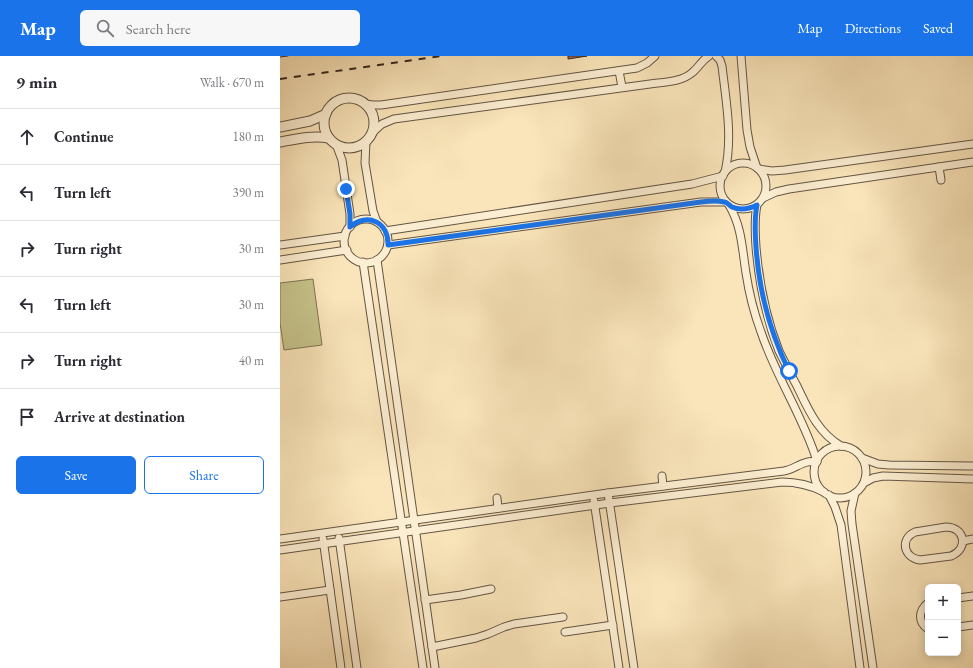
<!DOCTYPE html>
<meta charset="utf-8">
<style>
:root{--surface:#fff;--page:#f7f7f7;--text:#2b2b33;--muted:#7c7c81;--line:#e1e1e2;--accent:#1a73e8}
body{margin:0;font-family:"EB Garamond",serif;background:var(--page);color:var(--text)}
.controls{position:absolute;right:12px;bottom:12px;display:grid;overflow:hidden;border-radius:6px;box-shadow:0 2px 10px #0003}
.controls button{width:36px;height:36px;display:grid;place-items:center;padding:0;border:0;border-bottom:1px solid var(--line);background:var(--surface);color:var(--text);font:20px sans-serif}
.stop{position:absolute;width:12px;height:12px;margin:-9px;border:3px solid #1a73e8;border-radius:50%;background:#fff}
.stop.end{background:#1a73e8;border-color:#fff;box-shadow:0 1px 4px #0008}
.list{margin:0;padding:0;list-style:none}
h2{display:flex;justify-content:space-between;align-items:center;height:52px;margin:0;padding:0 16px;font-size:17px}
h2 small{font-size:13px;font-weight:400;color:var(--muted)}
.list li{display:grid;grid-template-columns:26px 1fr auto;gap:12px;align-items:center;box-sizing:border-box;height:56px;padding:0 16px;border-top:1px solid var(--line)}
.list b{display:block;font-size:15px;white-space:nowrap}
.list em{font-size:13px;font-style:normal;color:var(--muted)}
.actions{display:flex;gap:8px;padding:12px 16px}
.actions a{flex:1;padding:9px 0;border:1px solid var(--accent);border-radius:6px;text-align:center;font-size:14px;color:var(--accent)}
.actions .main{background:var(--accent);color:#fff}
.icon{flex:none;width:22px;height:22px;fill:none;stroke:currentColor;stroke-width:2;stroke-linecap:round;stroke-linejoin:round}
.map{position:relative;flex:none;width:693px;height:612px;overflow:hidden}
header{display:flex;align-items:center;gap:24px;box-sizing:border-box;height:56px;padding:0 20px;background:var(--accent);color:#fff}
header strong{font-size:19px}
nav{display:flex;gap:22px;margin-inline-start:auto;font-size:14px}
.search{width:280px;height:36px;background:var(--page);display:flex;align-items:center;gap:10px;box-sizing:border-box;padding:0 14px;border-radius:6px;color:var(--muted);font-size:15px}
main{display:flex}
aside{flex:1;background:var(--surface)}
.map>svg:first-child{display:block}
.green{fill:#c6c28a;stroke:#7c7454}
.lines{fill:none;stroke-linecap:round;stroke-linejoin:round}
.minor-casing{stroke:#645545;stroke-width:9}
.tertiary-casing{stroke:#645545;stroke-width:11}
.minor{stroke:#fceed2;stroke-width:7}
.tertiary{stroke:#fceed2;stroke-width:9}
.tram{stroke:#32251e;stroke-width:1}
.rail{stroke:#32251e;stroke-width:2;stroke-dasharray:7 7;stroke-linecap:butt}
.wall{fill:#ae6c5d;stroke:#32251e}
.route{stroke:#1a73e8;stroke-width:5}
</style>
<header>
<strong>Map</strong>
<div class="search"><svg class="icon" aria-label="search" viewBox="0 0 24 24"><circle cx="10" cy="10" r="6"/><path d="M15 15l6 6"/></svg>Search here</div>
<nav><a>Map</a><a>Directions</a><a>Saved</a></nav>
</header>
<main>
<aside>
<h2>9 min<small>Walk · 670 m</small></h2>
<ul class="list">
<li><svg class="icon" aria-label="ahead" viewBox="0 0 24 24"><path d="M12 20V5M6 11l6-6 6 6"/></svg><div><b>Continue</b></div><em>180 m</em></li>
<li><svg class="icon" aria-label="left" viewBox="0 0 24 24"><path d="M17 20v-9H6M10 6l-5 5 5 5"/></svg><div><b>Turn left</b></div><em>390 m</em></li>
<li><svg class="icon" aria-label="right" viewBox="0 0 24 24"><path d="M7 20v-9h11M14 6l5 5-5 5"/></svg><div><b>Turn right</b></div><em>30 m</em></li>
<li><svg class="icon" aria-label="left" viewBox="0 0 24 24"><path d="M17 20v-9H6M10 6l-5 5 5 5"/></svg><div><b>Turn left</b></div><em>30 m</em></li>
<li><svg class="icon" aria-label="right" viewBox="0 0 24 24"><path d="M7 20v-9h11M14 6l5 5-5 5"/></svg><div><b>Turn right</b></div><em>40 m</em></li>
<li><svg class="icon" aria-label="arrive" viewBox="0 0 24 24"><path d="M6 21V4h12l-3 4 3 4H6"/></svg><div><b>Arrive at destination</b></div></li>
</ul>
<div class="actions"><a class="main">Save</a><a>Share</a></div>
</aside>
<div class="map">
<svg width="693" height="612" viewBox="0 0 693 612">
<rect width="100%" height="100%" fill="#fae5ba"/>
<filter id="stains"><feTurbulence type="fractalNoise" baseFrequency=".005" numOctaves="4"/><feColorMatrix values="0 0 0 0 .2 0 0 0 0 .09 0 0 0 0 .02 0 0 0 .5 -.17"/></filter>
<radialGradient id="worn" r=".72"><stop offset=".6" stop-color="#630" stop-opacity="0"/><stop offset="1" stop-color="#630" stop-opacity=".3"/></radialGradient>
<polygon class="green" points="33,223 42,289 4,294 0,267 0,227"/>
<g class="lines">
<g class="minor-casing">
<g id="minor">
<path d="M436,0L440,4L442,10C446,45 453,81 445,116"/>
<polyline points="461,0 467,74 470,91 477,112"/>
<polyline points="339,15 342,31"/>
<polyline points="85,48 93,49 101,49 357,12 367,7 375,0"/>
<path d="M92,77L102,68L114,63L370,28C385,26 402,26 413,16C420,10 421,5 429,0"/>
<polyline points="86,85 85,107 93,155 97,166"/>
<polyline points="56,88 62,104 70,158 70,171"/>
<circle cx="463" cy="130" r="23"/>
<polyline points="659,111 661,124"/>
<polyline points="479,113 492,115 505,114 693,88"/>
<polyline points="483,142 496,136 509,133 693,106"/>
<path d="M449,149C462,171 462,192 466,217C469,237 474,257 481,276C496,321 523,360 537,405"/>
<path d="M477,149C474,163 475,177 476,191C479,227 486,262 499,295C505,307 511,319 517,330C528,353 538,377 561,390"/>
<circle cx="86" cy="185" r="22"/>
<polyline points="105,175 412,128 443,120"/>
<polyline points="0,189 65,180"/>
<polyline points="108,189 421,146 446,146"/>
<polyline points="0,204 67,194"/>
<polyline points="97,204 155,612"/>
<polyline points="83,206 143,612"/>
<circle cx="560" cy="416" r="26"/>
<polyline points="582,402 598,408 609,409 693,410"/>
<polyline points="382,420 383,430"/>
<polyline points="584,427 593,422 603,420 693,423"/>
<polyline points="328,437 354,612"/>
<polyline points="575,437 571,455 572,468 593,612"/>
<polyline points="549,439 555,451 561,469 580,612"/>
<polyline points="217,442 218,452"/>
<polyline points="314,445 339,612"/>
<path d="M666,471C685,471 689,493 671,500L640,504C623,501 620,483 635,476Z"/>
<polyline points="59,482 77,612"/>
<path d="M0,483L328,437L504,415C516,413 524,403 537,406"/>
<polyline points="43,483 61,612"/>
<polyline points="683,485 693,483"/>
<path d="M0,494L330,447L502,426C517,426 530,429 544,436"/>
<polyline points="0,541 50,534"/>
<polyline points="678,542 693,540"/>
<polyline points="145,544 181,539 211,533"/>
<path d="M648,547C638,555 638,566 648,573"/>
<polyline points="678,571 693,569"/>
<polyline points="285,576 333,569"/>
<polyline points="152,591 196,582 208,578 224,571 234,568 283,561"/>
</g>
</g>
<g class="tertiary-casing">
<g id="tertiary">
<circle cx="69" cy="67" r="25"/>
<polyline points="0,71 30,65 46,58"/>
<path d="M0,86C16,83 32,79 49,82"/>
</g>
</g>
<use href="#minor" class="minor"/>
<use href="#tertiary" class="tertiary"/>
<polyline class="tram" points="0,1 8,0"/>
<polyline class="rail" points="0,23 162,0"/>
</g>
<polygon class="wall" points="288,0 307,0 288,3"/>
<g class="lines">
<path class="route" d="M66,133L70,158V171C87,156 109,166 108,189L421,146C429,145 437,144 444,146C447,146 449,149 452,151C461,155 469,153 477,149C474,163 475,177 476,191C479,235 490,276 509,315"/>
</g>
<rect width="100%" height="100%" filter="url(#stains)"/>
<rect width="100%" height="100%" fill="url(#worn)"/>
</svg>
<div class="controls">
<button>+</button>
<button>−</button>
</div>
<div class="stop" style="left:509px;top:315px"></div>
<div class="stop end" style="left:66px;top:133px"></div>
</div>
</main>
